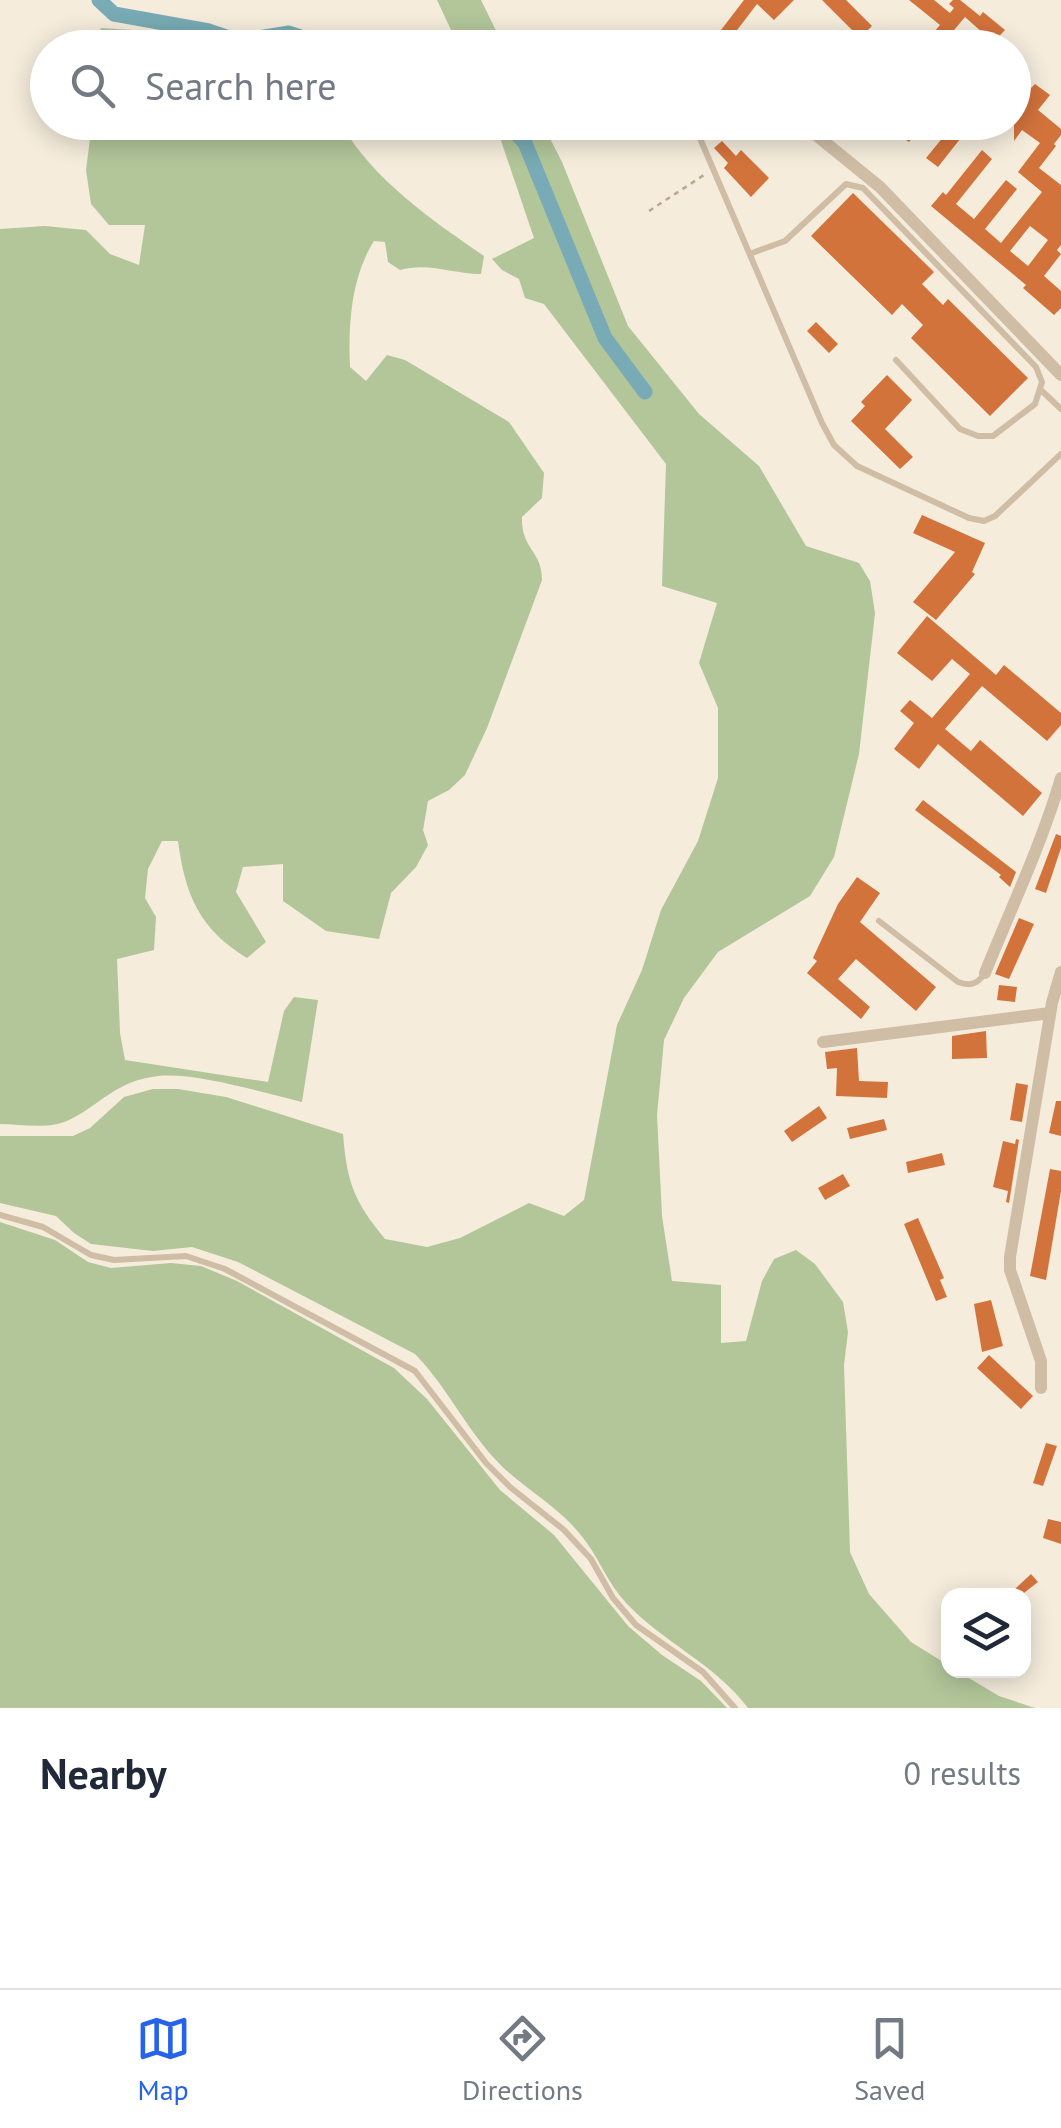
<!DOCTYPE html>
<style>
:root{--surface:#fff;--page:#f6f6f7;--text:#1f2937;--muted:#747a83;--line:#e0e1e3;--accent:#2563eb}
body{margin:0;font-family:"PT Sans",sans-serif;background:var(--page);color:var(--text)}
.controls{position:absolute;right:30px;bottom:30px;display:grid;overflow:hidden;border-radius:20px;box-shadow:0 5px 25px #0003}
.controls button{width:90px;height:90px;display:grid;place-items:center;padding:0;border:0;border-bottom:2px solid var(--line);background:var(--surface);color:var(--text);font:50px sans-serif}
.list{margin:0;padding:0;list-style:none}
h2{display:flex;justify-content:space-between;align-items:center;height:130px;margin:0;padding:0 40px;font-size:42px}
h2 small{font-size:32px;font-weight:400;color:var(--muted)}
.icon{flex:none;width:55px;height:55px;fill:none;stroke:currentColor;stroke-width:2;stroke-linecap:round;stroke-linejoin:round}
.map{position:relative;flex:none;width:1061px;height:1708px;overflow:hidden}
.search{position:absolute;background:var(--surface);box-shadow:0 5px 25px #0003;left:30px;right:30px;top:30px;height:110px;display:flex;align-items:center;gap:25px;box-sizing:border-box;padding:0 35px;border-radius:55px;color:var(--muted);font-size:38px}
.sheet{height:280px;background:var(--surface)}
nav{display:flex;justify-content:space-around;align-items:center;box-sizing:border-box;height:140px;border-top:2px solid var(--line);background:var(--surface);font-size:28px;color:var(--muted)}
nav a{display:grid;justify-items:center;gap:5px}
nav .on{color:var(--accent)}
.map>svg:first-child{display:block}
.green{fill:#b2c69a}
.lines{fill:none;stroke-linecap:round;stroke-linejoin:round}
.canal{stroke:#78abb5;stroke-width:15}
.building{fill:#d3733c;fill-rule:evenodd}
.path{stroke:#bba890;stroke-width:2.5;stroke-dasharray:5 5;stroke-linecap:butt}
.lane{stroke:#cfbda6;stroke-width:6}
.street{stroke:#cfbda6;stroke-width:12}
</style>
<div class="map">
<svg width="1061" height="1708" viewBox="0 0 1061 1708">
<rect width="100%" height="100%" fill="#f5ecdc"/>
<g class="green">
<polygon points="437,0 481,0 504,47 459,47"/>
<polygon points="101,28 165,32 233,47 92,47"/>
<path d="M92,123H340C374,180 430,219 484,256L481,274C453,274 428,262 400,270L388,262L385,242L374,241C351,277 348,325 350,367L366,381L387,355L405,360L509,422L544,473L542,498L522,517C521,550 542,550 542,580L487,728L465,775L449,790L428,801L423,830L428,845L416,867L391,893L379,939L326,931L283,901V864L243,867L236,892L266,942L247,958C199,929 185,894 178,841H162L148,869L145,898L156,917L154,950L117,959L120,1033L125,1060L268,1082L284,1011L294,997L318,1000L302,1102C263,1093 197,1072 158,1076C115,1081 102,1104 69,1120C49,1130 21,1124 0,1124V229L45,226L86,230L110,254L139,265L145,225H109L91,204L86,170Z"/>
<path d="M495,123H542L562,162L628,326L699,414L759,466L806,546L859,563L870,581L875,613L859,754L834,857L810,896L718,952L684,998L664,1040L657,1115L662,1216L672,1281L721,1285V1343L746,1341L762,1281L774,1259L796,1250L815,1264L843,1302L848,1332L844,1365L850,1552L869,1594L911,1642L948,1665V1670L957,1671L999,1696L1035,1708H748C715,1664 664,1643 627,1604C607,1583 598,1555 580,1534C556,1504 520,1487 494,1458C465,1426 446,1386 415,1354L238,1262L192,1247L153,1251L91,1244L74,1233L56,1216L0,1203V1136H73L90,1128L124,1097L153,1089H178L226,1097L343,1134C347,1183 354,1201 385,1239L427,1247L460,1238L529,1203L564,1216L584,1200L617,1025L642,970L661,910L698,841L718,778V708L699,663L717,603L662,586L666,464L544,304L525,298L519,279L502,270L492,259L534,238Z"/>
<polygon points="0,1222 55,1240 88,1262 111,1268 171,1263 201,1266 237,1281 394,1368 427,1399 500,1490 554,1535 628,1626 662,1655 701,1681 727,1708 0,1708"/>
</g>
<g class="lines">
<g class="canal">
<polyline points="99,0 114,14 209,31 239,41 289,33 307,39 314,48"/>
<polyline points="506,122 525,143 605,338 645,392"/>
</g>
</g>
<g class="building">
<polygon points="744,0 794,0 774,20 757,4 731,38 721,30"/>
<polygon points="822,0 846,0 872,26 860,38"/>
<polygon points="909,0 934,0 950,13 954,8 949,4 953,0 960,0 980,16 983,12 1005,30 988,48 972,48 984,34 965,17 939,48 928,39 940,25"/>
<path d="M1035,84L1050,95L1038,110L1061,129V135L1054,144L1056,146L1039,168L1061,185V245L1057,250L1061,254L1044,276L1061,291V308L1054,315L1023,288L1026,285L931,206L943,192L946,195L982,150L992,159L956,204L974,219L1006,180L1017,189L985,229L1001,243L1042,192L1018,172L1040,143L1022,130L1014,141V112L1019,105L1016,103ZM1030,226L1048,240L1028,266L1010,251Z"/>
<polygon points="733,122 766,122 756,138"/>
<polygon points="905,122 925,122 909,142 897,133"/>
<polygon points="949,130 960,139 938,167 926,158"/>
<polygon points="722,141 736,156 741,150 769,178 751,197 724,168 728,163 714,148"/>
<polygon points="853,193 934,272 922,284 943,305 948,299 1028,378 990,416 911,338 923,325 902,304 892,315 811,236"/>
<polygon points="816,322 838,344 829,353 807,331"/>
<polygon points="887,375 912,400 885,429 913,457 900,469 851,421 865,406 861,402"/>
<polygon points="922,515 985,543 972,572 975,574 936,620 913,602 955,552 913,533"/>
<polygon points="927,616 996,675 1004,665 1061,713 1061,725 1047,741 982,686 945,729 971,751 980,740 1042,793 1023,816 938,744 919,769 894,749 914,723 900,711 910,700 932,718 970,674 952,659 932,681 897,653"/>
<polygon points="923,800 1016,872 1010,887 999,877 1001,875 915,810"/>
<polygon points="1056,834 1061,836 1061,848 1046,893 1035,889"/>
<polygon points="857,877 880,893 860,922 936,987 916,1011 856,959 838,979 870,1007 861,1019 807,973 817,961 813,958 838,904"/>
<polygon points="1019,918 1034,924 1009,979 995,974"/>
<polygon points="999,985 1017,987 1015,1002 997,1000"/>
<polygon points="986,1031 987,1058 952,1059 952,1036"/>
<polygon points="857,1048 859,1081 888,1082 887,1098 836,1096 837,1068 827,1069 825,1052"/>
<polygon points="1016,1083 1028,1085 1022,1122 1010,1120"/>
<polygon points="1056,1101 1061,1101 1061,1136 1049,1133"/>
<polygon points="819,1106 827,1118 792,1142 784,1131"/>
<polygon points="884,1119 887,1130 850,1139 847,1128"/>
<polygon points="1016,1139 1019,1140 1009,1203 1006,1202 1008,1191 993,1187 1003,1141 1015,1144"/>
<polygon points="942,1153 945,1165 908,1173 906,1162"/>
<polygon points="1050,1169 1061,1171 1061,1191 1046,1280 1030,1276"/>
<polygon points="843,1174 850,1186 825,1200 818,1188"/>
<polygon points="918,1218 944,1278 940,1280 947,1297 936,1301 904,1224"/>
<polygon points="991,1300 1003,1346 982,1352 974,1304"/>
<polygon points="989,1355 1033,1396 1021,1409 977,1368"/>
<polygon points="1046,1443 1057,1446 1043,1486 1033,1483"/>
<polygon points="1048,1519 1061,1522 1061,1544 1043,1538"/>
<polygon points="1031,1574 1038,1582 1020,1596 1015,1589"/>
</g>
<g class="lines">
<polyline class="path" points="649,211 704,175"/>
<g class="lane">
<polyline points="667,48 668,46"/>
<polyline points="693,122 822,423 834,445 857,466 969,518 984,521 995,516 1061,454"/>
<polyline points="752,253 785,241 846,184 863,188 1036,367 1042,382 1035,404 993,436 978,436 960,429 896,360"/>
<polyline points="1042,391 1061,409"/>
<path d="M879,921L958,982C969,986 977,985 984,974"/>
<polyline points="0,1215 43,1227 91,1255 114,1260 186,1256 225,1269 415,1371 486,1463 510,1487 564,1530 591,1559 613,1598 636,1625 703,1672 735,1708"/>
</g>
<g class="street">
<polyline points="800,122 880,187 1061,375"/>
<path d="M985,973C1011,908 1041,846 1061,778"/>
<polyline points="823,1042 1050,1013"/>
<polyline points="1041,1388 1041,1361 1010,1270 1010,1257 1052,1003 1061,972"/>
</g>
</g>
</svg>
<div class="controls">
<button><svg class="icon" aria-label="layers" viewBox="0 0 24 24"><path d="M12 4l9 5-9 5-9-5zM3 14l9 5 9-5"/></svg></button>
</div>
<div class="search"><svg class="icon" aria-label="search" viewBox="0 0 24 24"><circle cx="10" cy="10" r="6"/><path d="M15 15l6 6"/></svg>Search here</div>
</div>
<section class="sheet">
<h2>Nearby<small>0 results</small></h2>
<ul class="list">
</ul>
</section>
<nav>
<a class="on"><svg class="icon" aria-label="map" viewBox="0 0 24 24"><path d="M3 6l6-2 6 2 6-2v14l-6 2-6-2-6 2zM9 4v14M15 6v14"/></svg>Map</a>
<a><svg class="icon" aria-label="directions" viewBox="0 0 24 24"><path d="M12 3l9 9-9 9-9-9zM9 14v-3h6M13 9l2 2-2 2"/></svg>Directions</a>
<a><svg class="icon" aria-label="saved" viewBox="0 0 24 24"><path d="M7 4h10v16l-5-4-5 4z"/></svg>Saved</a>
</nav>
